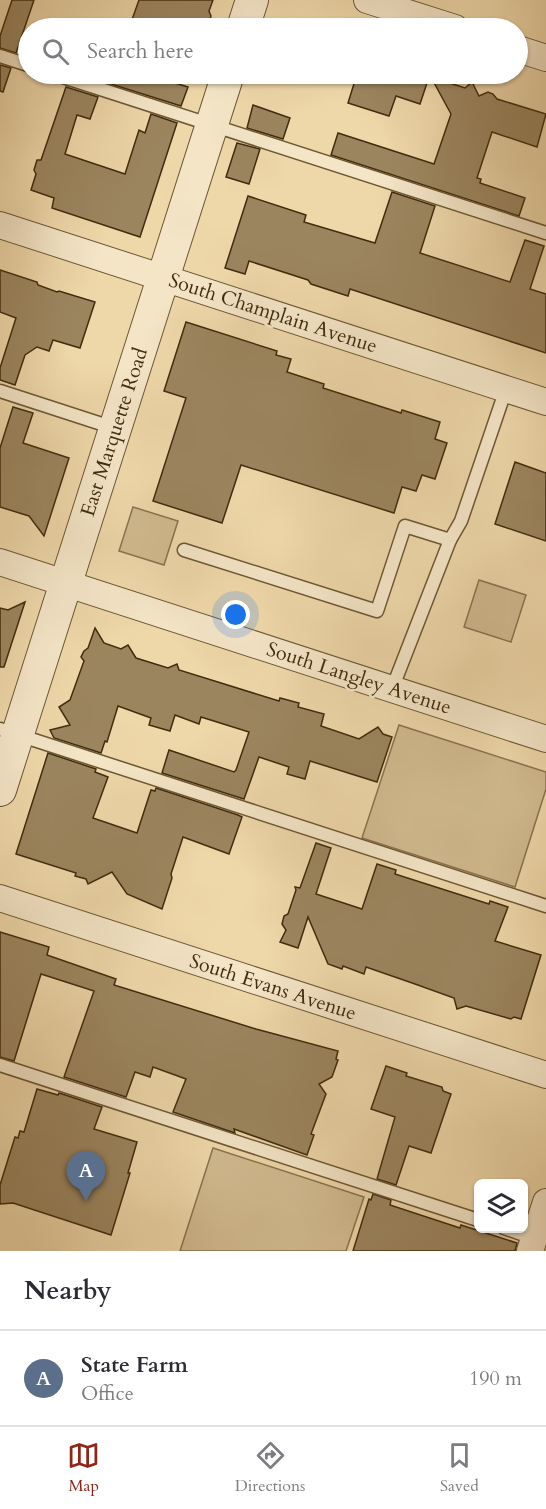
<!DOCTYPE html>
<style>
:root{--surface:#fff;--page:#f2f2f3;--text:#2b2b33;--muted:#7c7c81;--line:#e1e1e2;--accent:#8f2418}
body{margin:0;font-family:Cardo,serif;background:var(--page);color:var(--text)}
.controls{position:absolute;right:18px;bottom:18px;display:grid;overflow:hidden;border-radius:9px;box-shadow:0 2px 4px #0004}
.controls button{width:54px;height:54px;display:grid;place-items:center;padding:0;border:0;border-bottom:2px solid var(--line);background:var(--surface);color:var(--text);font:30px sans-serif}
.you{position:absolute;left:236px;top:615px;width:21px;height:21px;margin:-15px;border:4px solid #fff;border-radius:50%;background:#1a73e8;box-shadow:0 0 0 9px #1a73e833}
.badge{display:grid;place-items:center;width:39px;height:39px;border-radius:50%;background:var(--accent);color:#fff;font-size:20px;font-weight:700}
.pin{position:absolute;translate:-50% -50px;filter:drop-shadow(0 2px 3px #0008)}
.pin::after{content:'';position:absolute;top:32px;width:21px;height:18px;background:inherit;clip-path:polygon(0 0,100% 0,50% 100%)}
.list{margin:0;padding:0;list-style:none}
h2{display:flex;justify-content:space-between;align-items:center;height:78px;margin:0;padding:0 24px;font-size:26px}
h2 small{font-size:20px;font-weight:400;color:var(--muted)}
.list li{display:grid;grid-template-columns:39px 1fr auto;gap:18px;align-items:center;box-sizing:border-box;height:96px;padding:0 24px;border-top:2px solid var(--line)}
.list b{display:block;font-size:22px;white-space:nowrap}
.list p{margin:0;font-size:20px;white-space:nowrap;color:var(--muted)}
.list em{font-size:20px;font-style:normal;color:var(--muted)}
.icon{flex:none;width:33px;height:33px;fill:none;stroke:currentColor;stroke-width:2;stroke-linecap:round;stroke-linejoin:round}
.map{position:relative;flex:none;width:546px;height:1251px;overflow:hidden}
.search{position:absolute;background:var(--surface);box-shadow:0 2px 4px #0004;left:18px;right:18px;top:18px;height:66px;display:flex;align-items:center;gap:15px;box-sizing:border-box;padding:0 21px;border-radius:33px;color:var(--muted);font-size:22px}
.sheet{height:174px;background:var(--surface)}
nav{display:flex;justify-content:space-around;align-items:center;box-sizing:border-box;height:84px;border-top:2px solid var(--line);background:var(--surface);font-size:16px;color:var(--muted)}
nav a{display:grid;justify-items:center;gap:3px}
nav .on{color:var(--accent)}
.map>svg:first-child{display:block}
.green{fill:#d1ba8f;stroke:#89734e;stroke-width:1.5}
.building{fill:#9b855f;stroke:#412c0e;stroke-width:1.5}
.lines{fill:none;stroke-linecap:round;stroke-linejoin:round}
.service-casing{stroke:#6c5735;stroke-width:15}
.minor-casing{stroke:#6c5735;stroke-width:28}
.tertiary-casing{stroke:#6c5735;stroke-width:34}
.service{stroke:#f4e5c7;stroke-width:12}
.minor{stroke:#f4e5c7;stroke-width:26}
.tertiary{stroke:#f4e5c7;stroke-width:32}
.labels{text-anchor:middle;dominant-baseline:central;stroke-width:5;stroke-linejoin:round;paint-order:stroke}
.street-label{font-size:20px;fill:#412c0e;stroke:#f4e5c7}
</style>
<div class="map">
<svg width="546" height="1251" viewBox="0 0 546 1251">
<rect width="100%" height="100%" fill="#eed7a9"/>
<filter id="stains"><feTurbulence type="fractalNoise" baseFrequency=".00333" numOctaves="4"/><feColorMatrix values="0 0 0 0 .2 0 0 0 0 .09 0 0 0 0 .02 0 0 0 .5 -.17"/></filter>
<radialGradient id="worn" r=".72"><stop offset=".6" stop-color="#630" stop-opacity="0"/><stop offset="1" stop-color="#630" stop-opacity=".3"/></radialGradient>
<g class="green">
<polygon points="133,507 178,521 164,565 119,551"/>
<polygon points="479,580 526,595 511,642 464,627"/>
<polygon points="399,725 546,772 546,789 515,887 362,838"/>
<polygon points="213,1148 364,1197 346,1251 180,1251"/>
</g>
<g class="building">
<polygon points="12,0 34,0 16,53 0,48 0,36"/>
<polygon points="139,0 213,0 209,11 211,16 209,22 203,28 129,28"/>
<polygon points="0,65 11,68 3,92 0,91"/>
<polygon points="79,74 146,74 188,87 181,106"/>
<polygon points="357,74 430,74 420,104 396,96 389,116 348,103"/>
<polygon points="431,77 465,88 472,82 479,96 488,92 493,94 497,99 546,114 537,147 492,132 477,178 481,179 480,183 525,198 519,216 331,155 338,133 434,164 451,114"/>
<polygon points="66,87 98,97 90,119 77,115 65,154 125,174 139,130 145,133 151,114 177,123 140,237 52,208 54,198 31,190 36,174 34,170 37,160 41,160"/>
<polygon points="253,105 290,118 283,139 247,128"/>
<polygon points="237,143 260,149 249,184 226,177"/>
<polygon points="392,192 435,206 420,253 510,282 525,240 544,246 530,289 546,294 546,353 350,289 348,296 311,284 308,280 249,261 245,274 225,268 248,196 306,215 304,222 375,243"/>
<polygon points="0,270 37,282 38,285 57,292 59,291 95,302 80,348 53,340 49,351 37,347 25,355 15,385 0,380 0,368 16,318 0,312"/>
<polygon points="186,322 277,351 276,355 291,359 287,372 324,384 323,388 401,413 402,410 440,422 435,439 447,443 435,479 422,475 416,491 402,487 394,513 241,465 222,523 153,501 186,398 164,391"/>
<polygon points="13,407 33,413 23,443 69,458 44,536 29,516 0,507 0,448"/>
<polygon points="515,462 546,473 546,541 495,524"/>
<polygon points="25,602 4,667 0,667 0,608 8,610"/>
<polygon points="95,628 104,643 121,649 128,645 136,658 168,668 177,664 179,670 279,701 280,698 299,703 298,707 324,714 321,726 359,739 378,727 383,734 392,737 377,782 310,761 305,779 287,774 289,767 259,757 244,799 162,773 169,750 234,772 236,770 249,732 201,717 199,724 175,715 170,731 149,725 151,718 118,706 107,742 105,741 101,753 54,738 50,730 70,725 59,707 70,700 84,661 81,657 84,651 88,648"/>
<polygon points="48,753 96,769 95,772 108,777 93,818 137,833 151,790 155,791 156,788 238,815 242,817 229,854 183,837 171,874 172,878 162,909 127,894 112,872 88,884 86,879 75,876 76,873 16,854"/>
<polygon points="316,843 331,848 316,894 362,909 377,864 396,870 395,874 489,904 490,901 508,907 495,941 541,955 521,1019 514,1017 511,1019 466,1006 457,1009 454,998 415,984 366,967 364,974 343,966 342,969 328,964 308,917 298,948 280,942 286,930 282,924 284,916 288,914 296,890 295,887 300,888"/>
<polygon points="0,932 49,947 47,955 116,979 114,985 256,1029 338,1051 336,1059 338,1060 332,1077 319,1084 326,1094 311,1134 314,1135 307,1155 234,1129 235,1133 173,1112 186,1079 153,1067 150,1077 135,1072 126,1097 64,1077 94,991 41,974 14,1061 0,1057"/>
<polygon points="386,1066 407,1073 406,1076 442,1087 443,1091 451,1094 431,1153 409,1146 396,1185 377,1179 395,1117 371,1109"/>
<polygon points="37,1089 58,1095 59,1093 102,1107 94,1129 137,1142 128,1173 130,1173 111,1235 13,1203 0,1204 0,1185 15,1137 18,1138 20,1131 24,1132"/>
<polygon points="373,1194 391,1200 390,1205 460,1228 461,1225 517,1243 515,1251 353,1251 369,1199 371,1200"/>
</g>
<g class="lines">
<g class="service-casing">
<g id="service">
<polyline points="0,56 28,65"/>
<polyline points="54,74 546,233"/>
<polyline points="0,391 114,428"/>
<polyline points="184,550 377,611 405,526 450,540 461,521 506,389"/>
<polyline points="392,689 450,540"/>
<polyline points="0,729 546,906"/>
<polyline points="0,1065 478,1220"/>
<polyline points="504,1228 536,1239"/>
</g>
</g>
<g class="minor-casing">
<g id="minor">
<polyline points="367,0 455,28"/>
<polyline points="518,49 546,58"/>
<polyline points="0,225 546,402"/>
<polyline points="0,562 546,739"/>
<polyline points="0,898 546,1075"/>
<polyline points="530,1251 546,1202"/>
</g>
</g>
<g class="tertiary-casing">
<g id="tertiary">
<polyline points="243,28 252,0"/>
<polyline points="0,790 228,74"/>
</g>
</g>
<use href="#service" class="service"/>
<use href="#minor" class="minor"/>
<use href="#tertiary" class="tertiary"/>
</g>
<g class="labels">
<g class="street-label">
<text transform="translate(273 313) rotate(18)">South Champlain Avenue</text>
<text transform="translate(114 432) rotate(-72)">East Marquette Road</text>
<text transform="translate(359 678) rotate(18)">South Langley Avenue</text>
<text transform="translate(273 987) rotate(18)">South Evans Avenue</text>
</g>
</g>
<rect width="100%" height="100%" filter="url(#stains)"/>
<rect width="100%" height="100%" fill="url(#worn)"/>
</svg>
<div class="controls">
<button><svg class="icon" aria-label="layers" viewBox="0 0 24 24"><path d="M12 4l9 5-9 5-9-5zM3 14l9 5 9-5"/></svg></button>
</div>
<div class="you"></div>
<div class="pin badge" style="left:86px;top:1201px;background:#5c6f8a">A</div>
<div class="search"><svg class="icon" aria-label="search" viewBox="0 0 24 24"><circle cx="10" cy="10" r="6"/><path d="M15 15l6 6"/></svg>Search here</div>
</div>
<section class="sheet">
<h2>Nearby<small></small></h2>
<ul class="list">
<li><span class="badge" style="background:#5c6f8a">A</span><div><b>State Farm</b><p>Office</p></div><em>190 m</em></li>
</ul>
</section>
<nav>
<a class="on"><svg class="icon" aria-label="map" viewBox="0 0 24 24"><path d="M3 6l6-2 6 2 6-2v14l-6 2-6-2-6 2zM9 4v14M15 6v14"/></svg>Map</a>
<a><svg class="icon" aria-label="directions" viewBox="0 0 24 24"><path d="M12 3l9 9-9 9-9-9zM9 14v-3h6M13 9l2 2-2 2"/></svg>Directions</a>
<a><svg class="icon" aria-label="saved" viewBox="0 0 24 24"><path d="M7 4h10v16l-5-4-5 4z"/></svg>Saved</a>
</nav>
